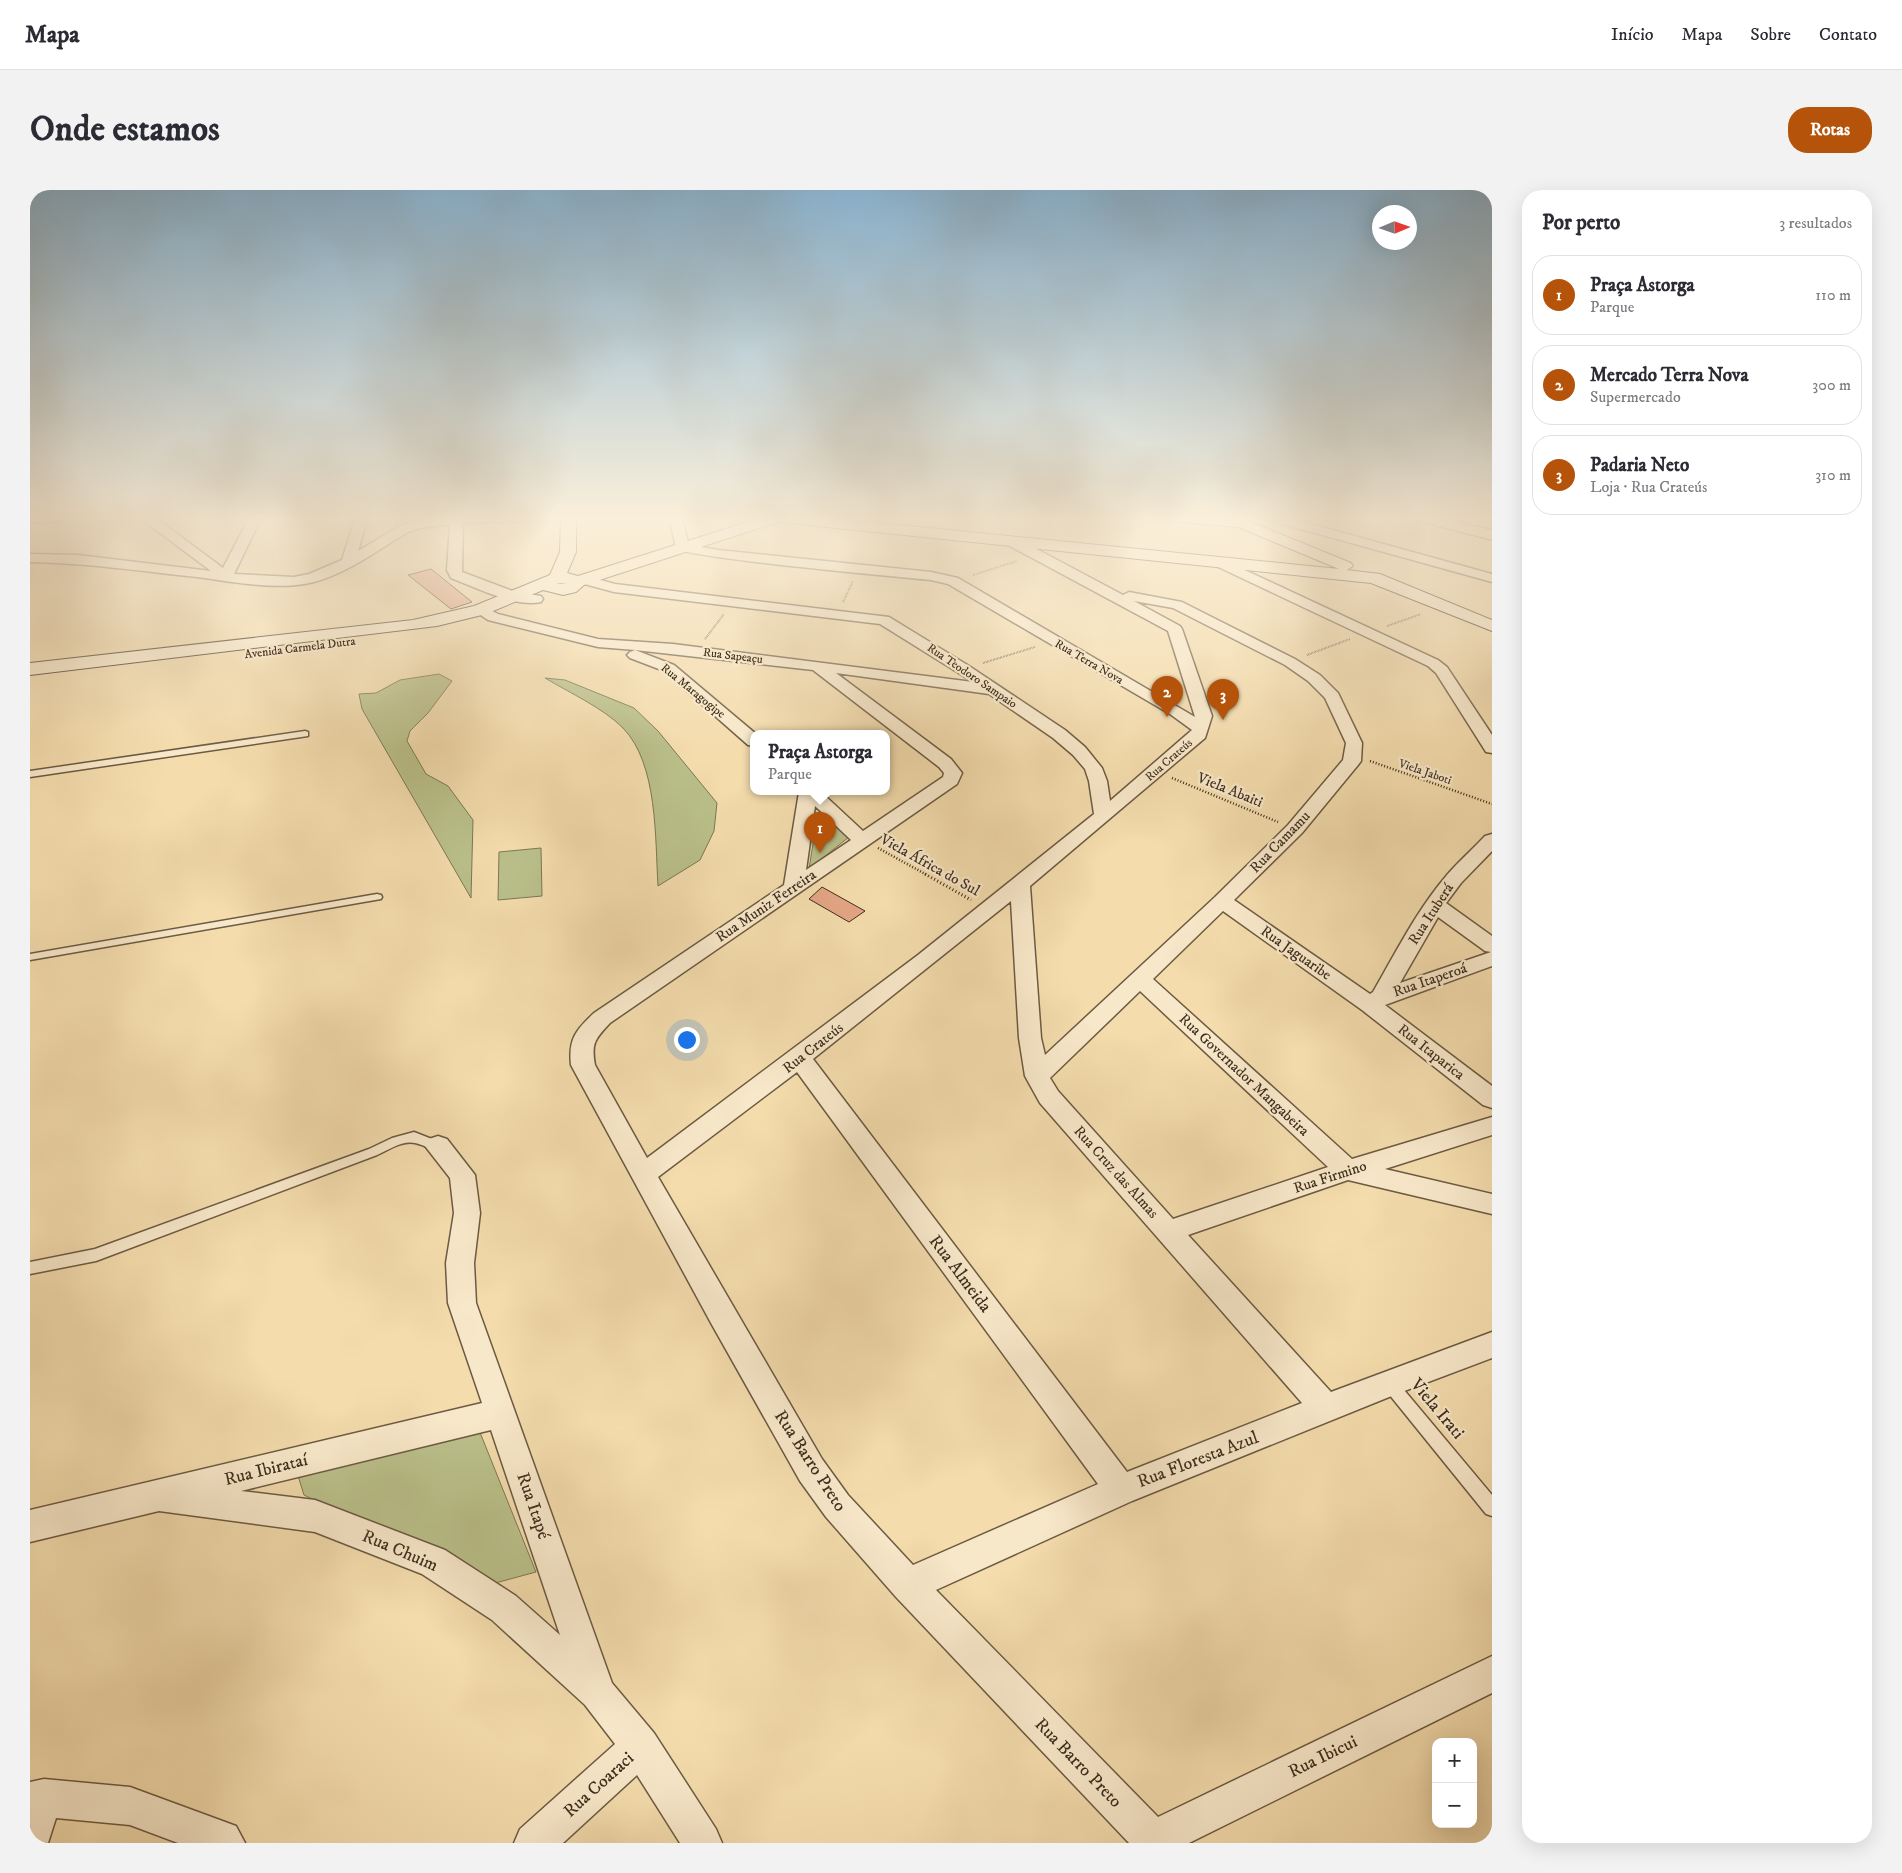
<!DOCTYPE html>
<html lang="pt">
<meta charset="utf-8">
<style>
:root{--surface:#fff;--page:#f2f2f3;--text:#2b2b33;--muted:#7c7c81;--line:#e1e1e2;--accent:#b45309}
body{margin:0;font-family:"IM FELL DW Pica",serif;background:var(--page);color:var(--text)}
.controls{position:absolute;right:15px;bottom:15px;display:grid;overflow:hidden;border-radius:10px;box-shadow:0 5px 20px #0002}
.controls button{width:45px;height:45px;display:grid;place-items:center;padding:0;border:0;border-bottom:1px solid var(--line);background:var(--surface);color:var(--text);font:25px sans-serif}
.compass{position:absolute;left:1342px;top:15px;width:45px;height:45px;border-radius:50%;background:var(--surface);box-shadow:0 5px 20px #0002;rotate:88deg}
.you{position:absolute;left:656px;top:849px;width:18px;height:18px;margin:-12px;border:4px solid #fff;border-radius:50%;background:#1a73e8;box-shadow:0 0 0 8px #1a73e833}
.badge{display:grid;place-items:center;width:32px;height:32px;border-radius:50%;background:var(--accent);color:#fff;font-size:16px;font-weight:700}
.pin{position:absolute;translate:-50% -41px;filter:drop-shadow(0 1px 2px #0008)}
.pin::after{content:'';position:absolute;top:26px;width:18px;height:15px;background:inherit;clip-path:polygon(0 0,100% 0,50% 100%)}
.popup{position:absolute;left:720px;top:540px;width:140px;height:65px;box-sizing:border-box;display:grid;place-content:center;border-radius:10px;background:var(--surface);filter:drop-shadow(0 1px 4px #0005);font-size:16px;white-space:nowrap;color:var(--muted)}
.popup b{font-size:19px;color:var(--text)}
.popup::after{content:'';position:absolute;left:50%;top:100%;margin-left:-10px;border:10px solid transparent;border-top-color:var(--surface)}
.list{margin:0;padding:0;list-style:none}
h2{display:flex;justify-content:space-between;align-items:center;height:65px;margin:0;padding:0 20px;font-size:21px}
h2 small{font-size:16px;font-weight:400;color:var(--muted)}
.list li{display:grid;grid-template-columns:32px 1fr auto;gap:15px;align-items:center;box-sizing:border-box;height:80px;margin:0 10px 10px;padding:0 10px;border:1px solid var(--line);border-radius:20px}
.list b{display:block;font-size:19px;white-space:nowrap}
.list p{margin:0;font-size:16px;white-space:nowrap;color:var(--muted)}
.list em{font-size:16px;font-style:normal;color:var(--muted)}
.map{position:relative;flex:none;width:1462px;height:1653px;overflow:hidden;border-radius:20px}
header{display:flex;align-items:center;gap:30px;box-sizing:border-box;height:70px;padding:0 25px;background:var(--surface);border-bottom:1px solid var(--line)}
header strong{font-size:24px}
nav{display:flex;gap:28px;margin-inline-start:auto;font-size:18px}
.intro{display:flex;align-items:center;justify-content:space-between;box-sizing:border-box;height:120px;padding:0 30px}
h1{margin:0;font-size:35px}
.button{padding:12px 22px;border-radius:20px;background:var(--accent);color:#fff;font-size:18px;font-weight:700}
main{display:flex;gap:30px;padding:0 30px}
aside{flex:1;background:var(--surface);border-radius:20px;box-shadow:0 5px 20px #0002}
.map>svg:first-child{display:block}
.green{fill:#bac08a;stroke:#7c7754}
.building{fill:#e5a786;stroke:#3e2e1e}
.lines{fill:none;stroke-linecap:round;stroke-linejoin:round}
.lane-casing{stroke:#6c5a42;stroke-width:3}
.street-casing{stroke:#6c5a42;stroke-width:3}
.secondary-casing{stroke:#3e2e1e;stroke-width:2}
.path-far2{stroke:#3e2e1e;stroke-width:2;stroke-dasharray:0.5 1;stroke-linecap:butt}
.path-far1{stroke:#3e2e1e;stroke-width:2.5;stroke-dasharray:1 2;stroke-linecap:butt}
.path{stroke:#3e2e1e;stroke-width:3;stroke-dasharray:1 2.5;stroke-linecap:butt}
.lane{fill:#f8e8ca;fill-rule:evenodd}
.street{fill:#f8e8ca;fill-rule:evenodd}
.secondary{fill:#f8e8ca;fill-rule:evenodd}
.labels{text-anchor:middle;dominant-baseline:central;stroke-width:4.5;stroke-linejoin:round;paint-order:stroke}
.far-street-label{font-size:12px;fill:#3e2e1e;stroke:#f8e8ca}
.street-label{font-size:15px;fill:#3e2e1e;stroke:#f8e8ca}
.near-street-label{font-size:18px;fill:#3e2e1e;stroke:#f8e8ca}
</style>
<header>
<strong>Mapa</strong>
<nav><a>Início</a><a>Mapa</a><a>Sobre</a><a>Contato</a></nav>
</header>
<div class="intro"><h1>Onde estamos</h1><a class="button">Rotas</a></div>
<main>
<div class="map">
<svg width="1462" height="1653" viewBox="0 0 1462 1653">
<rect width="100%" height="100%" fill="#f4dcad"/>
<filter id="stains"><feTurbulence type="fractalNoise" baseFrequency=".004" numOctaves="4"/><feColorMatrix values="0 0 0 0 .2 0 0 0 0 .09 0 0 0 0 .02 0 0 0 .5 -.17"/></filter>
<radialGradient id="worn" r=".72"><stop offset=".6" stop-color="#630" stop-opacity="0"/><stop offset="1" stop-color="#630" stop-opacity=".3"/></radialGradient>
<g class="green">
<polygon points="409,484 422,491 398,523 380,541 377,551 396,584 418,596 443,630 441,708 332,519 329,504 346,503 370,490"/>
<path d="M515,488L535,490L604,518L628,541L687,613L684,641L670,670L628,696C625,648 628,574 593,538C573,518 540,503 515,488Z"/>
<polygon points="788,622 819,647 779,679"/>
<polygon points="511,658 512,706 468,710 469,662"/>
<polygon points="441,1220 506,1382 458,1395 348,1334 313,1324 274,1305 260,1260"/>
</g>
<g class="building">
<polygon points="401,379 442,412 421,419 378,385"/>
<polygon points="792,697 835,721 819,732 779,709"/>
</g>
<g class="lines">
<g class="lane-casing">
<g id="lane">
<polygon points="275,541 278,542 278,546 0,587 0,581"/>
<polygon points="347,704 351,705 352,707 351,709 0,770 0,764"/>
<path d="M384,942L412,953L414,956L412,959C403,962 395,955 385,953C373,950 358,960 347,965L66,1071L0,1084V1072L65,1059L339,959L362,948Z"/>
<polygon points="1359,1186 1364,1188 1462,1305 1462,1326 1456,1324 1354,1198 1352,1193 1354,1188"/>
</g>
</g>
<g class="street-casing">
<g id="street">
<polygon points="0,326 56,326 50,330 0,333"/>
<path d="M63,326H123L193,378L220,326H232L204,384L264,387L279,384L312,370L326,326H338L328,361L370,336L388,330L421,326H544L538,330L433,333L432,382L485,402L511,406L513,409L511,412C486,418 445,397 421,388L417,380L420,334L390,338L378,342C349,359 318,383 284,392C247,401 205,392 167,387C111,381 56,373 0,372V364L48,365L181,381L114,331L69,330Z"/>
<path d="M639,326H651L659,355L689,360L901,382L928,388L1165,527L1138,441L976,354L975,351L976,348H986L1093,405L1099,402L1152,412L1265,469L1290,485L1308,503L1332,553L1331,571L1328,575L1272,643L1204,710L1340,804L1343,802C1366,762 1387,720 1417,685C1429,671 1443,659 1455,646L1462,644V661L1431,693L1416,713L1462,746V776L1355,815L1462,896V918L1453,915L1332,820L1193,721L1123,789L1322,969L1462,927V945L1355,979L1462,1004V1024L1318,990L1158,1045L1301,1202L1462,1142V1168L1369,1203L1102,1311L906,1400L1128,1627L1462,1466V1503L1159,1653H1099L866,1407L796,1327L770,1291L681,1133L541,875C538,849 546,840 564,823L754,695L769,602H791L833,641L913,587L914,583L909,577L783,480L605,460L644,475L726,544H724V556L718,555L634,481L600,468L597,465L600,462L605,460L568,457L458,430L443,420L445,417H455L468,424L568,449L643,454L943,492L850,434L584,402L551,393L549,390L556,386L585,394L859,427L939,476L1035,540L1055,557L1072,578L1077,591L1080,611L1162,540L1140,524L918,394L901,390C871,387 655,368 646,358ZM1104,411L1143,418L1255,475L1278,491L1295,508L1316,553L1313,570L1258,635L1185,707L1015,865L1011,848L1000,696L1175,548L1182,526L1152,439L1150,436ZM806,483L959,504L1023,548L1043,565L1055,579L1059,591L1064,624L888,765L617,968L565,875C561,853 565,849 580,833L927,594L932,583L921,569ZM785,616L821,650L776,680ZM981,711L989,848L995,886L1010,913L1272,1213L1097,1282L783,869ZM1408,727L1455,761L1461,762L1370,793ZM1110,801L1298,977L1143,1029L1028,901L1020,888ZM767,882L1068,1294L883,1375L818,1305L792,1269L628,987Z"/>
<polygon points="1233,326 1252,326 1462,384 1462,392 1235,329"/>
<polygon points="1189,368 1408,470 1417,477 1462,545 1462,563 1456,562 1406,483 1398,476 1184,375 1182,372 1184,369"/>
<path d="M408,946L417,949L445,985L450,1023L444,1073L446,1113L582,1493L624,1543L686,1639L692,1653H650L607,1585L533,1653H484L490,1639L585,1554L555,1515L462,1430L392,1384L285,1342L129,1321L0,1352V1320L452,1213L418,1113L416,1073L424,1023L420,988L395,956L399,949ZM461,1240L530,1445L486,1406L415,1360L285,1310L211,1301Z"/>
<polygon points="14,1589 100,1597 206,1636 215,1653 148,1653 100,1635 26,1628 18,1653 0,1653 0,1592"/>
</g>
</g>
<g class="secondary-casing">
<g id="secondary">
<path d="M531,326H546V362L537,383L548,386L736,326H779L1309,379L1208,337L1137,331L1132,329L1129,326H1182L1211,328L1321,373L1323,376L1317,380L1350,384L1462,430V441L1341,393L748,332L554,395L546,402L533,405L513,400L456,424L407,436L0,485V473L383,430L444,416L520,385L530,362ZM530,393H537L527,394Z"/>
<polygon points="1378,326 1402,326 1462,340 1462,350 1380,329"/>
</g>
</g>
<g class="path-far2">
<polyline points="1017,341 1022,326"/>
<polyline points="943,385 987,371"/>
<polyline points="813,412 823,391"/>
<polyline points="1357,436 1391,424"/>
<polyline points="675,449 694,424"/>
<polyline points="1277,465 1320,449"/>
<polyline points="953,473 1005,457"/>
</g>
<g class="path-far1">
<polyline points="1340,571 1462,614"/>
<polyline points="1142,588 1248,632"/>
<polyline points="848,658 897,685"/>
</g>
<polyline class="path" points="895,684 941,710"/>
<use href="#lane" class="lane"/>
<use href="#street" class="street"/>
<use href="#secondary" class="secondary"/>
</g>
<linearGradient id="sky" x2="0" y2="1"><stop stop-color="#8bb6d4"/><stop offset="0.59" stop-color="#faefda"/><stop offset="1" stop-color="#faefda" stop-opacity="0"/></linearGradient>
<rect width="1462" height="557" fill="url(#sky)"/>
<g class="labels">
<g class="far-street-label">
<text transform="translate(270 458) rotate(-7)">Avenida Carmela Dutra</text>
<text transform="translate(703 466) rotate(7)">Rua Sapeaçu</text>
<text transform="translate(1059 472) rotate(30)">Rua Terra Nova</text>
<text transform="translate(942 486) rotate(34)">Rua Teodoro Sampaio</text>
<text transform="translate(663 501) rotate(39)">Rua Maragogipe</text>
<text transform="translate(1139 570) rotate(-41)">Rua Crateús</text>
<text transform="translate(1395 582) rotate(19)">Viela Jaboti</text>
</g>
<g class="street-label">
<text transform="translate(1200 600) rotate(22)">Viela Abaiti</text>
<text transform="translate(1250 652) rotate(-46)">Rua Camamu</text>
<text transform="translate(900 675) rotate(29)">Viela África do Sul</text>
<text transform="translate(736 716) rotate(-34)">Rua Muniz Ferreira</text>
<text transform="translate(1401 724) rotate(-57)">Rua Ituberá</text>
<text transform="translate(1266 763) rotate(35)">Rua Jaguaribe</text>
<text transform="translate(1400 790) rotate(-19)">Rua Itaperoá</text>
<text transform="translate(783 858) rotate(-38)">Rua Crateús</text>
<text transform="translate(1401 862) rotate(38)">Rua Itaparica</text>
<text transform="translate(1214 885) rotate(43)">Rua Governador Mangabeira</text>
<text transform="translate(1086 982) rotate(48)">Rua Cruz das Almas</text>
<text transform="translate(1300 987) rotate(-18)">Rua Firmino</text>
</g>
<g class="near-street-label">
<text transform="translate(930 1084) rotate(53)">Rua Almeida</text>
<text transform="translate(1407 1219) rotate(50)">Viela Irati</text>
<text transform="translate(1168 1270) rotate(-21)">Rua Floresta Azul</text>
<text transform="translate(780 1271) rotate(57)">Rua Barro Preto</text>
<text transform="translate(236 1280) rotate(-14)">Rua Ibirataí</text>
<text transform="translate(503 1316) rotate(71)">Rua Itapé</text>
<text transform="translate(370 1361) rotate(23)">Rua Chuim</text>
<text transform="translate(1293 1567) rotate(-26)">Rua Ibicui</text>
<text transform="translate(1048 1573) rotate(46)">Rua Barro Preto</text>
<text transform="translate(569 1595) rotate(-42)">Rua Coaraci</text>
</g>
</g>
<rect width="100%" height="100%" filter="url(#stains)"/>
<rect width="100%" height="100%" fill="url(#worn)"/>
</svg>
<div class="controls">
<button>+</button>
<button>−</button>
</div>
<svg class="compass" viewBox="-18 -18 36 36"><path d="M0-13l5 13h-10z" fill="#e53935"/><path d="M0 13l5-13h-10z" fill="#7c7c81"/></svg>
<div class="you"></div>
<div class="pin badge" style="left:790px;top:663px">1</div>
<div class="popup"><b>Praça Astorga</b>Parque</div>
<div class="pin badge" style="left:1137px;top:527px">2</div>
<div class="pin badge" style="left:1193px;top:530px">3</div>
</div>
<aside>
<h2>Por perto<small>3 resultados</small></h2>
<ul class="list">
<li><span class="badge">1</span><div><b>Praça Astorga</b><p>Parque</p></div><em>110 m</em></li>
<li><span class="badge">2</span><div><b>Mercado Terra Nova</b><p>Supermercado</p></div><em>300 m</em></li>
<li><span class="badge">3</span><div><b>Padaria Neto</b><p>Loja · Rua Crateús</p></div><em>310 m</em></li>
</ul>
</aside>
</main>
